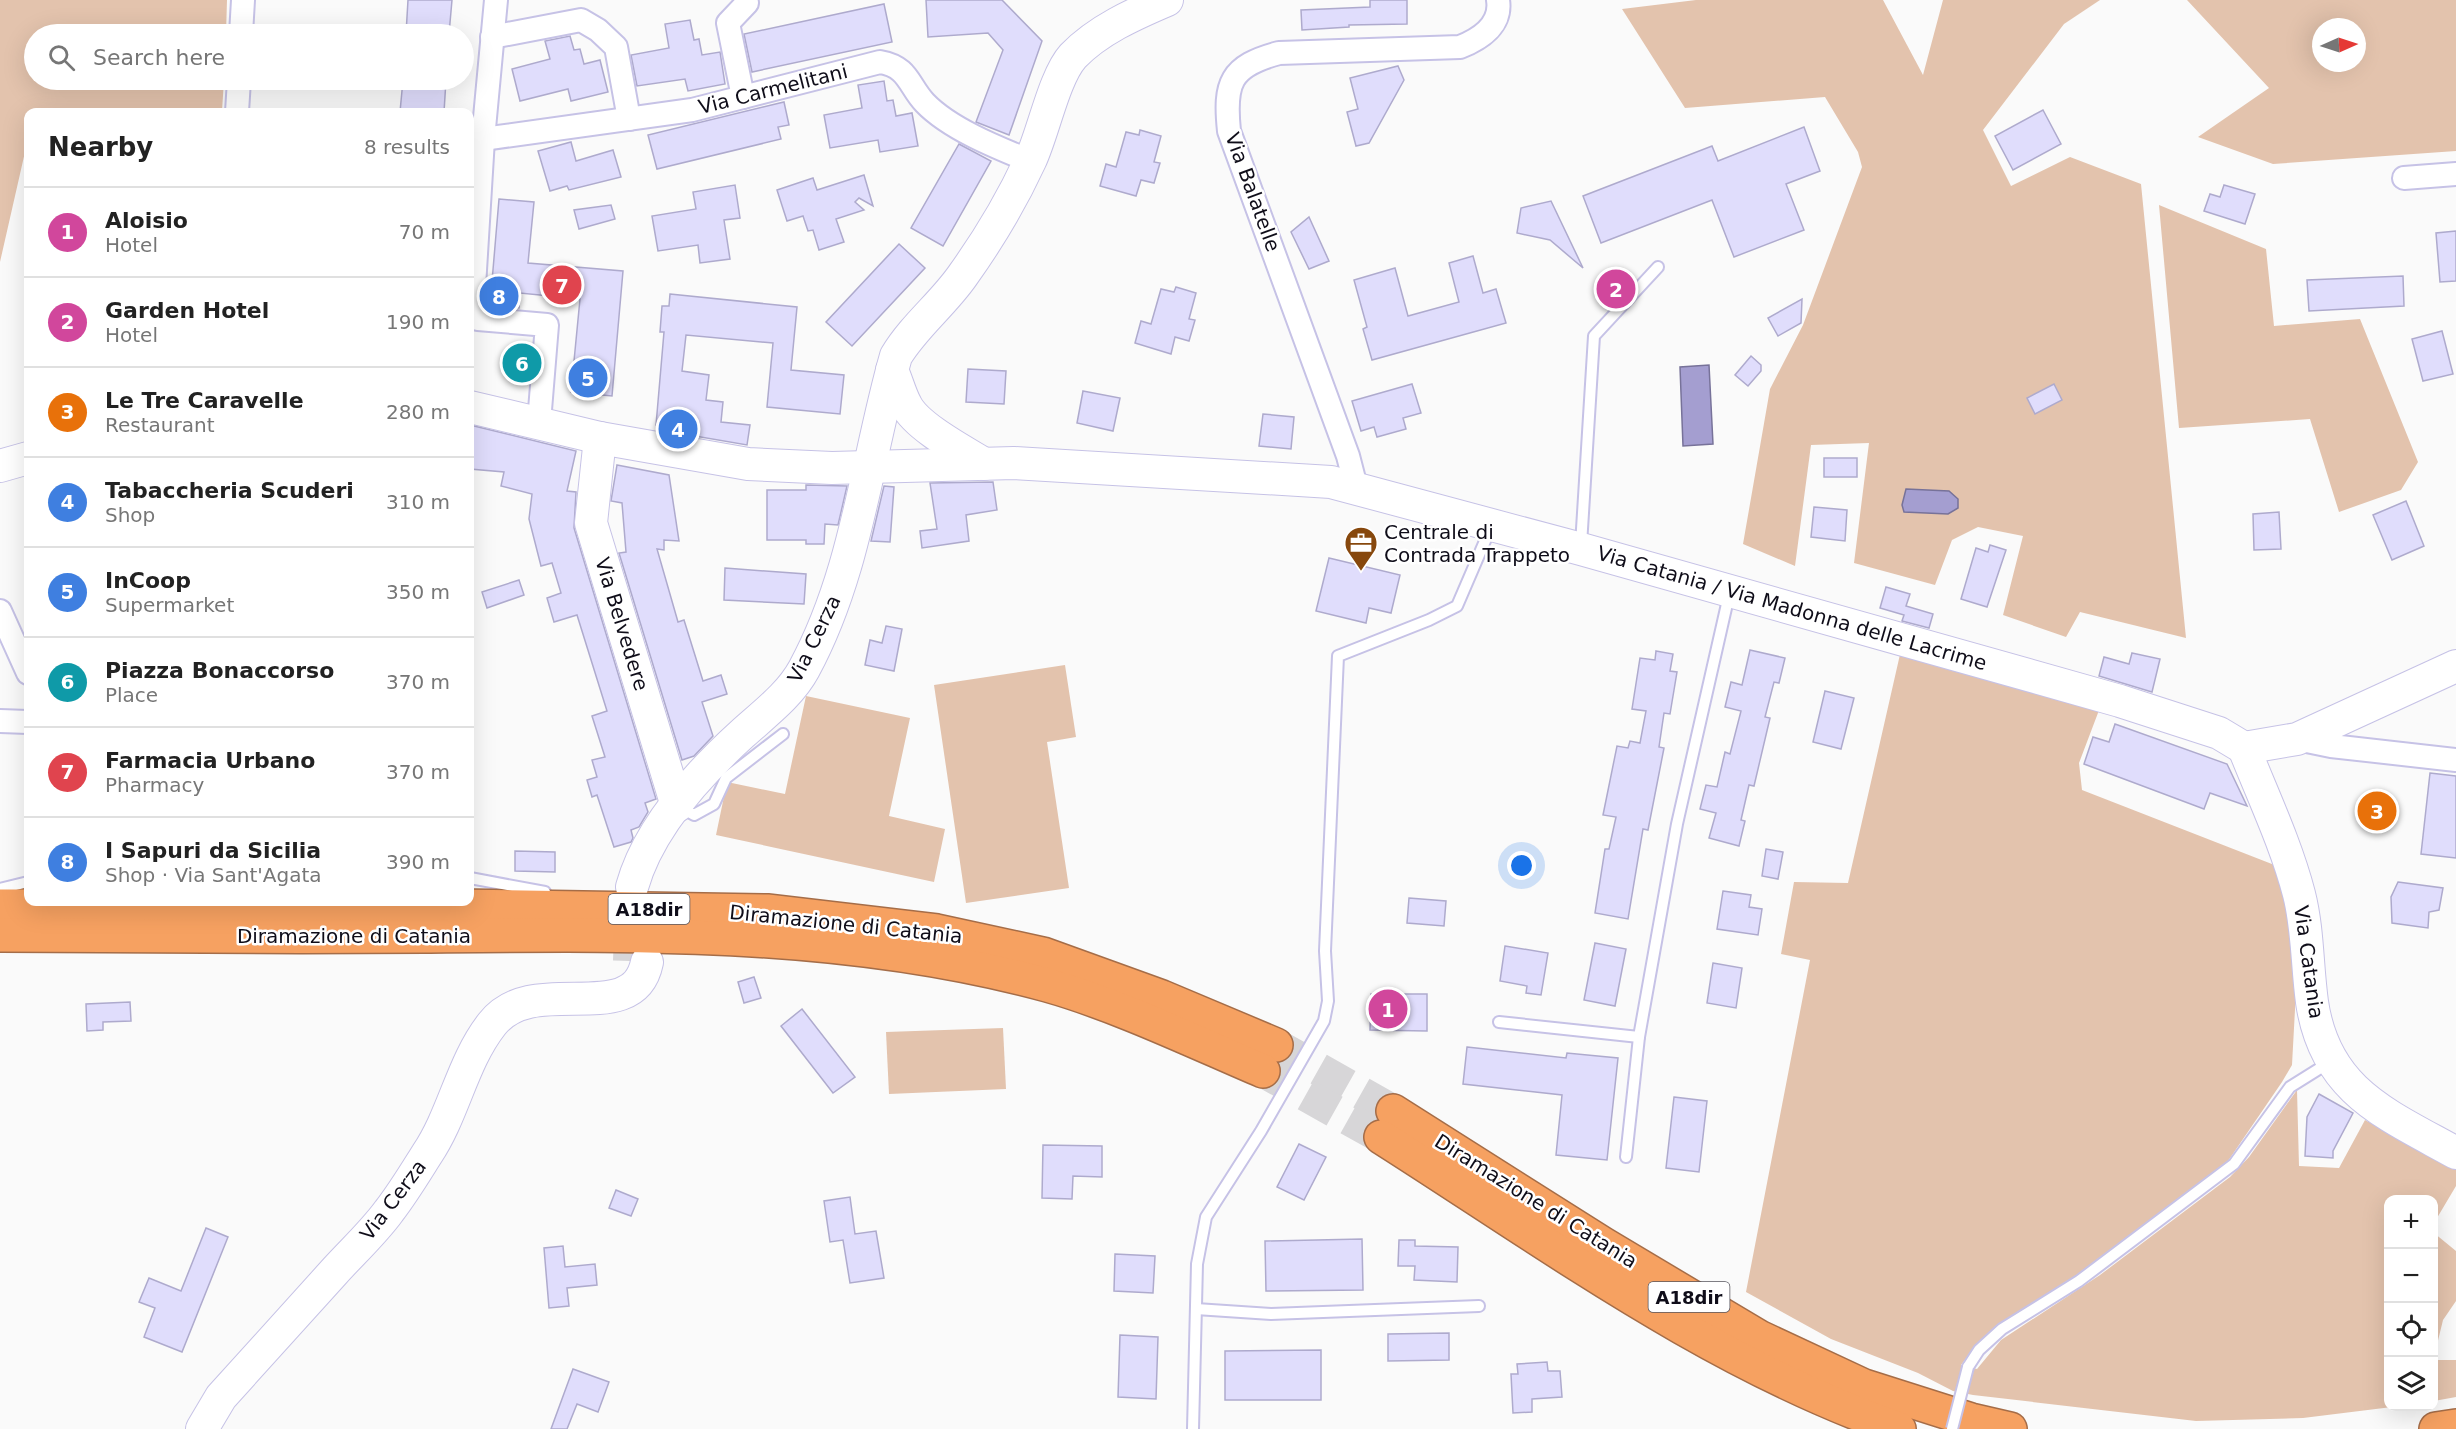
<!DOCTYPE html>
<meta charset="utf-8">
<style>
:root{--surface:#fff;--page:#f2f2f2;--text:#222;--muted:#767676;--line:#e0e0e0;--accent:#d93025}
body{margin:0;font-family:"DejaVu Sans",sans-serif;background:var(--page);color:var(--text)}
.controls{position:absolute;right:18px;bottom:18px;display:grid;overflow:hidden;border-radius:12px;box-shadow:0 6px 24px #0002}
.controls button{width:54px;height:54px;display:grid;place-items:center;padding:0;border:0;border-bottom:2px solid var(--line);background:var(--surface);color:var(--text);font:30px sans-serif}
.compass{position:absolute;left:2312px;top:18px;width:54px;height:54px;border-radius:50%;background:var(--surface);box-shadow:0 6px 24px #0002;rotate:87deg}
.you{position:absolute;left:1522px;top:866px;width:21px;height:21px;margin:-15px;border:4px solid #fff;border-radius:50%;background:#1a73e8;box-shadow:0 0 0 9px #1a73e833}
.badge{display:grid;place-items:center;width:39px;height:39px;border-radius:50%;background:var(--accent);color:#fff;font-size:20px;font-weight:700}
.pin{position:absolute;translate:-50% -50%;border:3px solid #fff;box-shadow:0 2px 6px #0006}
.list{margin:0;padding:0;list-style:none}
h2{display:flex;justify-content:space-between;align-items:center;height:78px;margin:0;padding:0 24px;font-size:26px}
h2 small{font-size:20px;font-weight:400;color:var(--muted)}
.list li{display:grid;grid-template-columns:39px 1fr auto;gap:18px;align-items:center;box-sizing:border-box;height:90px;padding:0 24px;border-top:2px solid var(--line)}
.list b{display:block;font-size:22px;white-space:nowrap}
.list p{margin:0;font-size:20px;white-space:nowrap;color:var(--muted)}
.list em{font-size:20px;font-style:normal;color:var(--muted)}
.icon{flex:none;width:33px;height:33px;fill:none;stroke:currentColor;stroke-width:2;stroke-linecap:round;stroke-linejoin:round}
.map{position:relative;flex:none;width:2456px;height:1429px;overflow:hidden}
.search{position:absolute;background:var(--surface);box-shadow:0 6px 24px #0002;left:24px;top:24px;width:450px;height:66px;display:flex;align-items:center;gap:15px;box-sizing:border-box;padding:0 21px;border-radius:33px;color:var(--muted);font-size:22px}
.panel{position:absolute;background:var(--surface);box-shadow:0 6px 24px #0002;left:24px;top:108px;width:450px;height:798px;border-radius:12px}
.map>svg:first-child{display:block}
.green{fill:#e3c3ad;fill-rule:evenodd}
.water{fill:#a49ed0;stroke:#777299;stroke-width:1.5}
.building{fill:#e0ddfc;stroke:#aeaacd;stroke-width:1.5}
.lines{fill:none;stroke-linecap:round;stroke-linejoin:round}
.secondary-tunnel{stroke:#d7d6d8;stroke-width:32;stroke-dasharray:32 16;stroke-linecap:butt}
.highway-tunnel{stroke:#d7d6d8;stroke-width:33;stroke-dasharray:33 16;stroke-linecap:butt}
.lane-casing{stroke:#c6c2e6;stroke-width:14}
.street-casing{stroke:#c6c2e6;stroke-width:26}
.secondary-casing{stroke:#c6c2e6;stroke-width:34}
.highway-casing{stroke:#a56d48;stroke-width:36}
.lane{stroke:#fff;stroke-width:10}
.street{stroke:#fff;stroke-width:22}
.secondary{stroke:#fff;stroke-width:32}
.highway{stroke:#f6a161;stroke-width:33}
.lane-bridge-casing{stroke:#c6c2e6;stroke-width:14;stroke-linecap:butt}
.lane-bridge{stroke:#fff;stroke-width:10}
.labels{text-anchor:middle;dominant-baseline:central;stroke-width:5;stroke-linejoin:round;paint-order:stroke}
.shield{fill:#fff;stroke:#57565e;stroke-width:1.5}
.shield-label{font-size:18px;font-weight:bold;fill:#0f0d19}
.street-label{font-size:20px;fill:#0f0d19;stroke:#fff}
.poi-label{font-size:20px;fill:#0f0d19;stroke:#fff;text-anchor:start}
</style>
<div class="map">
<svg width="2456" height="1429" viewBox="0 0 2456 1429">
<rect width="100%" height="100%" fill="#fafafa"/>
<g class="green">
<polygon points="0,0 227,0 226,34 34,34 34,80 224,80 222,111 28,112 28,151 25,152 0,262"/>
<polygon points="1696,0 1883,0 1923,75 1943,0 2100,0 2064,24 1983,130 2011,186 2070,157 2141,184 2186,638 2080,612 2066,637 2003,615 2023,536 1978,527 1952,540 1935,585 1854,563 1869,443 1811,445 1795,566 1743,544 1770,389 1803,325 1862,167 1858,152 1825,97 1685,108 1622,9"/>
<path d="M2187,0H2456V151L2273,164L2198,137L2269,88ZM2321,27H2357V63H2321Z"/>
<polygon points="2159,205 2266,249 2274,326 2360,319 2418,462 2401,490 2339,512 2310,419 2179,428"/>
<polygon points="1901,650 2101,705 2079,763 2082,790 2277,866 2286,889 2296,991 2292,1065 2282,1082 2228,1161 2171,1208 2068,1284 1975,1347 1961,1365 1977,1369 2001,1340 2100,1275 2230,1177 2249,1157 2297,1090 2299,1166 2339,1168 2365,1120 2456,1168 2456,1186 2434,1223 2434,1200 2388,1200 2388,1406 2392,1407 2303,1418 2196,1421 1973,1395 1953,1391 1918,1373 1831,1339 1746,1292 1810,960 1781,954 1794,882 1848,883"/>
<polygon points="1065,665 1076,737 1047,742 1069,888 966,903 934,685"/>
<polygon points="806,696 910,718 889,816 945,829 934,882 716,835 727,782 785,794"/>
<polygon points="1003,1028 1006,1089 889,1094 886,1032"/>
<polygon points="2434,1233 2456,1251 2456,1301 2443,1320 2434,1357"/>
<polygon points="2434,1360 2456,1360 2456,1397 2434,1401"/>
</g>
<g class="water">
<polygon points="1709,365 1713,444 1683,446 1680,367"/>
<polygon points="1906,489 1949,491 1958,499 1958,508 1948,514 1904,512 1902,505"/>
</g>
<g class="building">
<polygon points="408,0 452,0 449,34 406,34"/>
<polygon points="926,0 1002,0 1042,41 1009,135 976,122 1003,50 988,33 928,37"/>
<polygon points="1370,0 1407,0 1407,24 1349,25 1349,27 1302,30 1301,10 1370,7"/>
<polygon points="884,4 892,42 752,72 744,34"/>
<polygon points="690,20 694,40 699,39 702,55 720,52 725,84 688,91 685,79 637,86 631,55 669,48 665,24"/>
<polygon points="570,36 574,50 580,49 584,64 600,60 608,92 571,101 568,89 520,101 512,69 550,59 545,41"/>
<polygon points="1398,66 1404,80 1369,143 1356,146 1347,112 1358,109 1350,78"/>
<polygon points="403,80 446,80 444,112 400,112"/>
<polygon points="884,81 887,101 893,100 896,116 912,113 918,146 880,152 878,140 830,148 824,115 862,108 858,85"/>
<polygon points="784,102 789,125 778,127 781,139 657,169 648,135"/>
<polygon points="2043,110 2061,144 2013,170 1995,136"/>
<polygon points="1804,127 1820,171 1786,184 1804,230 1734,257 1712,200 1601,243 1583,196 1712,146 1718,161"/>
<polygon points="1140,130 1161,136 1154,162 1160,163 1154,183 1141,180 1136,196 1100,186 1106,164 1116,167 1126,132 1139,135"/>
<polygon points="571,142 576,161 613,150 621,177 569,190 567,186 550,191 538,151"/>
<polygon points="959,144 991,161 943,246 911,228"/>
<polygon points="864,175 873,206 859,198 855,202 864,210 836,219 844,242 819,250 813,230 808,231 803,216 787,221 777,190 813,178 817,190"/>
<polygon points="735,185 740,218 724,220 730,259 700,263 698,245 658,251 652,216 696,209 693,192"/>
<polygon points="2224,185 2255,194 2245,224 2204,211 2210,194 2220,197"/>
<polygon points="499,199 534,202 528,263 623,271 612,396 571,392 580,299 520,293 519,308 490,305"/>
<polygon points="1551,201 1583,268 1550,240 1517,233 1521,208"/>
<polygon points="611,205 615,219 579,229 574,210"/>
<polygon points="1309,217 1329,261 1309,269 1291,232"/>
<polygon points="2456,231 2456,281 2440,282 2436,233"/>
<polygon points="899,244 925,268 852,346 826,322"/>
<polygon points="1473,256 1483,293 1496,289 1506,323 1372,360 1363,329 1367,327 1354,280 1395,268 1408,316 1459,302 1449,263"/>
<polygon points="2403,276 2404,306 2309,311 2307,280"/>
<polygon points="1176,287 1196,293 1189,319 1195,320 1189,341 1175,337 1171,354 1135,343 1141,321 1151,324 1161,289 1174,292"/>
<polygon points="670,294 797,307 791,370 844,375 840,414 767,407 773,343 686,335 682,371 709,375 706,400 723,402 721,422 750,425 747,445 660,430 656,425 664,332 660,332 662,306 669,306"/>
<polygon points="1802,299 1801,323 1778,336 1768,318"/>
<polygon points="2442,331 2453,374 2423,381 2412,339"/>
<polygon points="1751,356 1761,365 1761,371 1748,386 1735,375"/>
<polygon points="968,369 1006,371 1004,404 966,402"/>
<polygon points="1412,384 1421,413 1403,418 1406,429 1377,437 1374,427 1361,431 1352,401"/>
<polygon points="2054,384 2062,400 2035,414 2027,398"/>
<polygon points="1083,391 1120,398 1113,431 1077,423"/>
<polygon points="1263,414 1294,417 1291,449 1259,446"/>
<polygon points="470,425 576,451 567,491 576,492 574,528 656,799 645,803 648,812 639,827 631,830 633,838 631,842 614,847 597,795 592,797 587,780 597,777 592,760 605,757 592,716 607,711 577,615 554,622 547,598 561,593 552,563 541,566 529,519 532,494 501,486 504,472 470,469"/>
<rect x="1824" y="458" width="33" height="19"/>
<polygon points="617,465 669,475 679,541 664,540 664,550 657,549 678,622 684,620 703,681 721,675 727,694 702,702 713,736 694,756 682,760 619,553 626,552 622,503 611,501"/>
<polygon points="993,482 997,510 966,515 969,541 922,548 920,531 937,529 930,483"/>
<polygon points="806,485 847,486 838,525 825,524 824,544 806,544 806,540 767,540 767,490 806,490"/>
<polygon points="884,486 894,487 890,542 871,541"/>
<polygon points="2406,501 2424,546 2392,560 2373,515"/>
<polygon points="1814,507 1847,510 1845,541 1811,537"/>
<polygon points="2279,512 2281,549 2254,550 2253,514"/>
<polygon points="1990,545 2006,550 1987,607 1961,599 1976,548 1988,552"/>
<polygon points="1329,558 1400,575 1391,613 1369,608 1366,623 1316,611"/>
<polygon points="725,568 806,574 804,604 724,600"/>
<polygon points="519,580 524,595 487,608 482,592"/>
<polygon points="1886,587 1910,594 1906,606 1933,614 1929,628 1902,621 1904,615 1880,608"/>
<polygon points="886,626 902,629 894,671 865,665 870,640 882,643"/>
<polygon points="1750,650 1785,658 1779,683 1774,682 1765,717 1770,718 1754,786 1749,785 1741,820 1745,821 1739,846 1709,838 1716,813 1700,809 1706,785 1717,787 1725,752 1730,754 1741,711 1725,707 1731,682 1742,685"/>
<polygon points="1656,651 1673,654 1670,671 1677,672 1670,714 1664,713 1659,747 1664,748 1648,830 1643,829 1628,919 1595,913 1605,849 1609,849 1616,817 1603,815 1617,746 1628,748 1630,741 1640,743 1646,711 1632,709 1640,658 1655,660"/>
<polygon points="2132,653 2160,659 2152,692 2099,676 2104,657 2129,664"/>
<polygon points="1825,691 1854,698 1841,749 1813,742"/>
<polygon points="2115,724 2227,764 2247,806 2210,793 2204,809 2084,764 2093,737 2109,742"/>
<polygon points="2430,773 2456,776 2456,858 2421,854"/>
<polygon points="1766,849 1783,852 1778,879 1762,876"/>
<polygon points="515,851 555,852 555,872 515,871"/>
<polygon points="2398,882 2443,888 2439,910 2429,912 2428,928 2392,923 2391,897"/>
<polygon points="1723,891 1751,895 1749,907 1762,909 1758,935 1717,929"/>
<polygon points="1409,898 1446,901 1444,926 1407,923"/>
<polygon points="1595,943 1626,949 1615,1006 1584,1000"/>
<polygon points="1505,946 1548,953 1541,995 1526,993 1527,986 1500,981"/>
<polygon points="1713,963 1742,968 1736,1008 1707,1003"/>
<polygon points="754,977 761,998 744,1003 738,982"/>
<polygon points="1371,994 1427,994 1427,1031 1370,1030"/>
<polygon points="130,1002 131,1021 103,1022 103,1030 87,1031 86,1004"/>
<polygon points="802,1009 855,1077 833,1093 781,1026"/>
<polygon points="1467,1047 1566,1058 1567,1053 1618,1058 1607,1160 1556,1155 1562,1095 1463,1084"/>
<polygon points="2319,1094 2353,1113 2333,1151 2333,1158 2305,1156 2307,1117"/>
<polygon points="1674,1097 1707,1101 1699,1172 1666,1168"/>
<polygon points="1299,1144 1326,1157 1304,1200 1277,1187"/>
<polygon points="1043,1145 1102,1146 1102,1177 1073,1176 1072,1199 1042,1198"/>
<polygon points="616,1190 638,1199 631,1216 609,1208"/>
<polygon points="850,1197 855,1234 876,1231 884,1278 850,1283 843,1240 830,1242 824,1201"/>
<polygon points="206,1228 228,1237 182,1352 144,1337 155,1308 139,1302 149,1278 181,1291"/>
<polygon points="1362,1239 1363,1290 1266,1291 1265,1241"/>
<polygon points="1399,1240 1415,1240 1415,1246 1458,1247 1457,1282 1414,1280 1415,1266 1398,1266"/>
<polygon points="563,1246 565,1267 595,1264 597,1285 567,1288 569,1306 549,1308 544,1248"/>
<polygon points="1115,1254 1155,1256 1153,1293 1114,1291"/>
<polygon points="1449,1333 1449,1360 1388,1361 1388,1334"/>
<polygon points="1120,1335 1158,1337 1156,1399 1118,1397"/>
<polygon points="1321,1350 1321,1400 1225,1400 1225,1351"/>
<polygon points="1547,1362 1548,1371 1560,1371 1562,1397 1532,1399 1532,1412 1513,1413 1511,1374 1518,1374 1517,1364"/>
<polygon points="573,1369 609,1382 598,1412 577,1404 567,1429 551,1429"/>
</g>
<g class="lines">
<polyline class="secondary-tunnel" points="629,961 631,908"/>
<g class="highway-tunnel">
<polyline points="1276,1045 1393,1111"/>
<polyline points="1263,1071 1381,1137"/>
</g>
<g class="lane-casing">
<g id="lane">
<polyline points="1581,545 1594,336 1658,267"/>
<polyline points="678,806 694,815 714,804 726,778 783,734"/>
<polyline points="470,878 545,892"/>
<polyline points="0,889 28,882"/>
<polyline points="1499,1022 1639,1037"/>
<polyline points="1626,1157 1639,1037 1677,824 1729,595"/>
<polyline points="1196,1309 1271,1314 1479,1306"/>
<polyline points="1968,1367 1979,1350 2002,1329 2079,1281 2234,1164 2290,1087 2330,1062"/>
<polyline points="1193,1429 1197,1264 1206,1217 1261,1131 1324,1021 1328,1001 1325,951 1338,656 1429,620 1457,606 1491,527"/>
</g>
</g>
<g class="street-casing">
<g id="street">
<polyline points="496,0 483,139 473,303 478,319 547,325 539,422"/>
<polyline points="241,34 243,0"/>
<polyline points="492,37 581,20 598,30 616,47 629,119"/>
<polyline points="743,97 728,23 747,3"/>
<polyline points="237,112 239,80"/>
<path d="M483,139L692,110L880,62C909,67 908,85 925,103C950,129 998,148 1030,161"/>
<polyline points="2404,178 2456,174"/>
<path d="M1356,487L1348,456L1229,131C1224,83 1230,66 1279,53L1460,47C1480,39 1502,25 1498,0"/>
<polyline points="0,611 28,673"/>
<polyline points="0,721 28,722"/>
<polyline points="2297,739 2331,746 2456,760"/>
</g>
</g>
<g class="secondary-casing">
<g id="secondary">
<path d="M892,370C897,381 900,394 906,405C917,427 963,451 984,464"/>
<polyline points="470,407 600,438 748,464 832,468 1014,463 1331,482 1581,549 2120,701 2219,733 2244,748"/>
<polyline points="600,438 591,523 677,806"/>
<polyline points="0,466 28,458"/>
<path d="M2244,748C2263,796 2286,844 2299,894C2308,929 2307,966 2312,1002C2325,1091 2386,1114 2456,1153"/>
<polyline points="2244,748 2297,739 2456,666"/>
<path d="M632,887C648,829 698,774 742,734C764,714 790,695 804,669C857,571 866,461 896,356C914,326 943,304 963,275C988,240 1012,200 1030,161C1043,134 1054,77 1073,56C1098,30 1134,14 1167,0"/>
<path d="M202,1429L221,1397C258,1356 296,1314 334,1272C352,1252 373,1233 389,1211C403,1193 415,1173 427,1154C454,1114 462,1062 492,1024C534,970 633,1031 647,962"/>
</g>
</g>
<g class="highway-casing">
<g id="highway">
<polyline points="0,906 456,906 767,911 937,931 1043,954 1162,997 1276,1045"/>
<path d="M0,935C142,936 284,937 426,936C634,934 845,930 1047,985C1118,1005 1195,1042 1263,1071"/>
<polyline points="1393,1111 1603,1244 1759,1337 1864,1386 1971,1420 2010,1429"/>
<path d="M1381,1137C1548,1243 1712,1364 1899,1429"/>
<polyline points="2436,1429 2456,1426"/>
</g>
</g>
<use href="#lane" class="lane"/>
<use href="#street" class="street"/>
<use href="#secondary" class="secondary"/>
<use href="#highway" class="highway"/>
<g class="lane-bridge-casing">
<polyline id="lane-bridge" points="1952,1429 1968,1367"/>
</g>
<use href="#lane-bridge" class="lane-bridge"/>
</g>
<defs>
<g id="office-pin" transform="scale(1.725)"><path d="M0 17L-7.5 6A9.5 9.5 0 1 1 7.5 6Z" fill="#87480d" stroke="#fff"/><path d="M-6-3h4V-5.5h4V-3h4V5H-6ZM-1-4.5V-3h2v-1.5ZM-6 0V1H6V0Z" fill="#fff"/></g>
</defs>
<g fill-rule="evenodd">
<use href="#office-pin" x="1361" y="543"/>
</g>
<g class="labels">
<g class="shield">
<rect x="608.5" y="894" width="81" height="30" rx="4.5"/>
<rect x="1648.5" y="1282" width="81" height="30" rx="4.5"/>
</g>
<g class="shield-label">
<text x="649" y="909">A18dir</text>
<text x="1689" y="1297">A18dir</text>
</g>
<g class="street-label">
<text transform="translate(773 89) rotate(-14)">Via Carmelitani</text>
<text transform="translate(1253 192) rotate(70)">Via Balatelle</text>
<text transform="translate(1792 608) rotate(16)">Via Catania / Via Madonna delle Lacrime</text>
<text transform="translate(622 624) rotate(73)">Via Belvedere</text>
<text transform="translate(814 639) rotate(-64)">Via Cerza</text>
<text transform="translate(846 924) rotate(6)">Diramazione di Catania</text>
<text x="354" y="936">Diramazione di Catania</text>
<text transform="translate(2309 962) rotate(82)">Via Catania</text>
<text transform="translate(393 1200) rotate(-53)">Via Cerza</text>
<text transform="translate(1536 1201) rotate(32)">Diramazione di Catania</text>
</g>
<g class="poi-label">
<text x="1384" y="532">Centrale di<tspan x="1384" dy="23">Contrada Trappeto</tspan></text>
</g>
</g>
</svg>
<div class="controls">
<button>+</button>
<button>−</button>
<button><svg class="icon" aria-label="locate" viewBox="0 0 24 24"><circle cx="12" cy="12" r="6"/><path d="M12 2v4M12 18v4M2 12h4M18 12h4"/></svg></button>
<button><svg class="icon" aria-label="layers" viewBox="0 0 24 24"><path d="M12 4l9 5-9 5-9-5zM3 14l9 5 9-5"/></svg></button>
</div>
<svg class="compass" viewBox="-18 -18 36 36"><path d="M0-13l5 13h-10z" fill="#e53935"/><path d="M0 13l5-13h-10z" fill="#767676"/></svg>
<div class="you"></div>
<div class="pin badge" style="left:1388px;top:1009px;background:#d1479c">1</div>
<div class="pin badge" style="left:1616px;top:289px;background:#d1479c">2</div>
<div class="pin badge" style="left:2377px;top:811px;background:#e8710a">3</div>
<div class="pin badge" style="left:678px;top:429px;background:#3f7fe0">4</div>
<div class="pin badge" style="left:588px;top:378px;background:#3f7fe0">5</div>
<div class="pin badge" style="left:522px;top:363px;background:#0f9aa8">6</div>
<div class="pin badge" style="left:562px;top:285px;background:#e0444e">7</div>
<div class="pin badge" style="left:499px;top:296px;background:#3f7fe0">8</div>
<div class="search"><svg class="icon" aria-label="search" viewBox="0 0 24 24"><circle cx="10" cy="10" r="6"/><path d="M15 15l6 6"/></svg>Search here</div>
<section class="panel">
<h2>Nearby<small>8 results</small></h2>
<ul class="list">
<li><span class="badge" style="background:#d1479c">1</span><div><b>Aloisio</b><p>Hotel</p></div><em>70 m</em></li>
<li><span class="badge" style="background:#d1479c">2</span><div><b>Garden Hotel</b><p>Hotel</p></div><em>190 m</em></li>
<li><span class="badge" style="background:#e8710a">3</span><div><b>Le Tre Caravelle</b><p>Restaurant</p></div><em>280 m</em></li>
<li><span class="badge" style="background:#3f7fe0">4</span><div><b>Tabaccheria Scuderi</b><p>Shop</p></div><em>310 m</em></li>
<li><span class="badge" style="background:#3f7fe0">5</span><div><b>InCoop</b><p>Supermarket</p></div><em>350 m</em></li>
<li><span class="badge" style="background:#0f9aa8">6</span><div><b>Piazza Bonaccorso</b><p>Place</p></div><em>370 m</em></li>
<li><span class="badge" style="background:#e0444e">7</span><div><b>Farmacia Urbano</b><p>Pharmacy</p></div><em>370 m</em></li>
<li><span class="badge" style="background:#3f7fe0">8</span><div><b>I Sapuri da Sicilia</b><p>Shop · Via Sant'Agata</p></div><em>390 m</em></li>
</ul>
</section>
</div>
